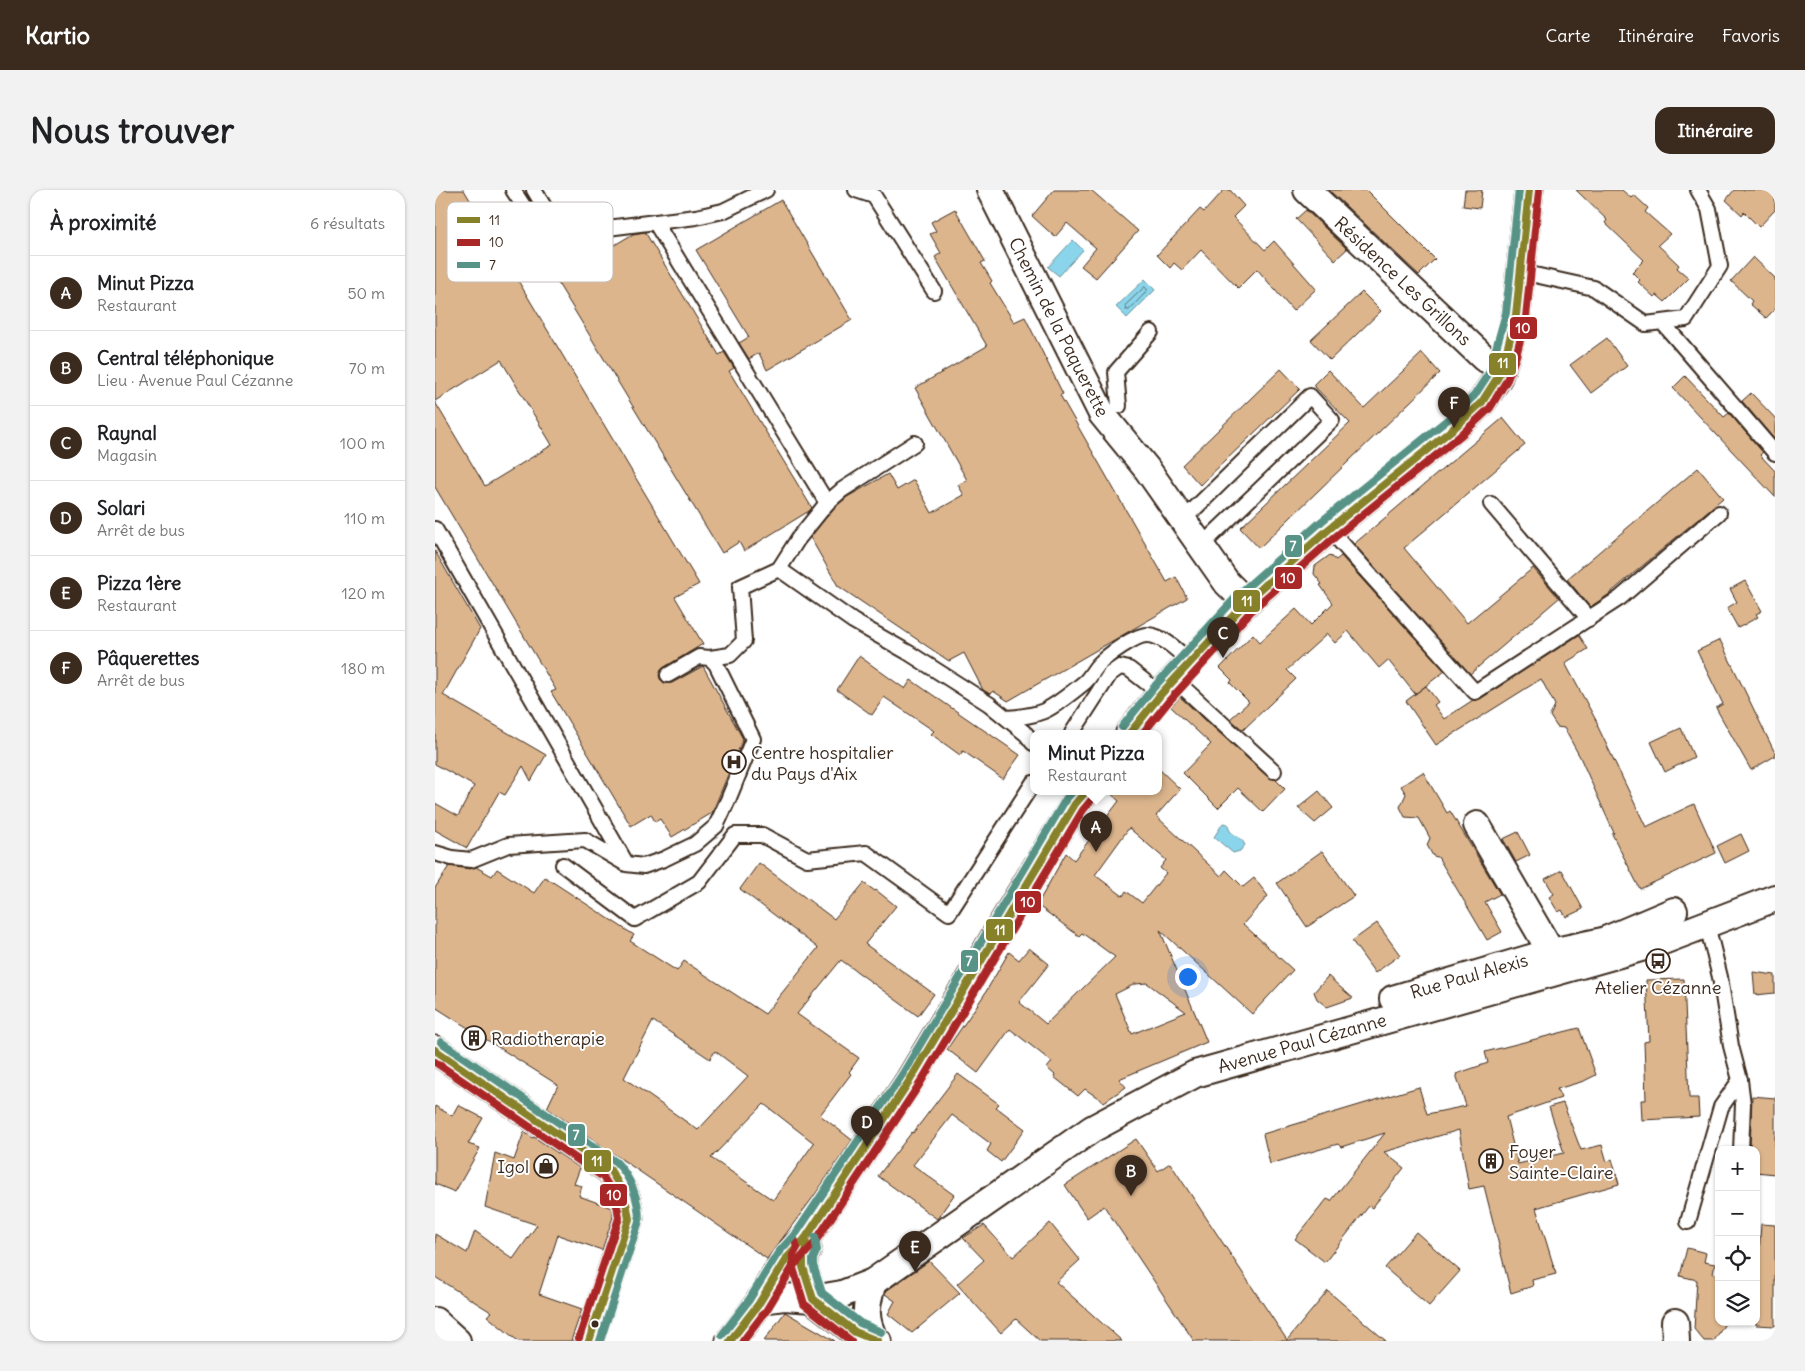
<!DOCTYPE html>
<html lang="fr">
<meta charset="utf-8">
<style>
:root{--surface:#fff;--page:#f2f2f2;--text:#202124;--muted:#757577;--line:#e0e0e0;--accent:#3b2a1e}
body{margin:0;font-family:Delius,sans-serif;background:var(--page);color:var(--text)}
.controls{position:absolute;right:15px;bottom:15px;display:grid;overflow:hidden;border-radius:10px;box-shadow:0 1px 4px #0004}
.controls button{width:45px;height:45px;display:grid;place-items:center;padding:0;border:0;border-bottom:1px solid var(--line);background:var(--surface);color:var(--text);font:25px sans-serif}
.you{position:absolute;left:752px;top:786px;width:18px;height:18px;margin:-12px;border:4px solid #fff;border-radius:50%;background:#1a73e8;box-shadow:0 0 0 8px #1a73e833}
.badge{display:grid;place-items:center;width:32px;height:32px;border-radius:50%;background:var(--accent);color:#fff;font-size:16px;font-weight:700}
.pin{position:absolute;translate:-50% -41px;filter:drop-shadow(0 1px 2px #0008)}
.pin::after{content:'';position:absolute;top:26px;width:18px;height:15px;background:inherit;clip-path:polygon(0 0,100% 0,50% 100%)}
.popup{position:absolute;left:595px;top:540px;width:132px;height:65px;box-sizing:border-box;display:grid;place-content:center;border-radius:10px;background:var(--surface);filter:drop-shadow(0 1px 4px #0005);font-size:16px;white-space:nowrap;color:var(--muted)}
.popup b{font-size:19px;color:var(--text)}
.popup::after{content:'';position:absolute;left:50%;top:100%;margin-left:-10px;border:10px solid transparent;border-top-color:var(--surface)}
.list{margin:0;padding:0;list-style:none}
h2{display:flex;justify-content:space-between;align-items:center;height:65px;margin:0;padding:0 20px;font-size:21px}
h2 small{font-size:16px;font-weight:400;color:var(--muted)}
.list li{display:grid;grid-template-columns:32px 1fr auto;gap:15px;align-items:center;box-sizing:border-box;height:75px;padding:0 20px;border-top:1px solid var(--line)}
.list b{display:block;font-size:19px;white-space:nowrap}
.list p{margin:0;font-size:16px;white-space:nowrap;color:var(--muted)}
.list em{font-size:16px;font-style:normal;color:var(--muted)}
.icon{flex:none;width:28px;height:28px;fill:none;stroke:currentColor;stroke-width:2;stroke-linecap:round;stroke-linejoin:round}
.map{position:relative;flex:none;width:1340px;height:1151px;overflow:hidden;border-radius:15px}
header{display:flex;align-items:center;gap:30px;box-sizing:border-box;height:70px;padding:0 25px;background:var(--accent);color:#fff}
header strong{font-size:24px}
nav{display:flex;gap:28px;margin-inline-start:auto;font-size:18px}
.intro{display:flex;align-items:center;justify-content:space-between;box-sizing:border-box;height:120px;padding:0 30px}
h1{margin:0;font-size:35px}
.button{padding:12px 22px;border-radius:15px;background:var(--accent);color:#fff;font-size:18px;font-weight:700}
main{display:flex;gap:30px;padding:0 30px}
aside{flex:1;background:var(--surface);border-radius:15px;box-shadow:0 1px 4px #0004}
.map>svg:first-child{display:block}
.water{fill:#8ad5eb;stroke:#6a9199}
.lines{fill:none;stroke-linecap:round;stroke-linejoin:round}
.shore{stroke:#5b6e70;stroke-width:1}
.building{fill:#dcb58d;stroke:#3b2a1e;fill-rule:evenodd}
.lane-casing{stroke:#3b2a1e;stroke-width:18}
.street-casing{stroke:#3b2a1e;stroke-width:30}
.secondary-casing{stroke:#3b2a1e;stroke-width:31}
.lane{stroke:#fff;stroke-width:14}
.street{stroke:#fff;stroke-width:26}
.secondary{stroke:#fff;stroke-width:28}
.bus-1-casing{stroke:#fff;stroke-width:11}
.bus-2-casing{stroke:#fff;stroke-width:11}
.bus-3-casing{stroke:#fff;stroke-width:11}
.bus-1{stroke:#87812a;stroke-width:8}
.bus-2{stroke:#aa2727;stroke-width:8}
.bus-3{stroke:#579386;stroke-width:8}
.bus-dot{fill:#3b2a1e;stroke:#fff;stroke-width:2}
.labels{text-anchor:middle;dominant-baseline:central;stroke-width:4;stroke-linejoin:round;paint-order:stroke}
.street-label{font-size:18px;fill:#3b2a1e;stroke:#fff}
.poi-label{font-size:18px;fill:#3b2a1e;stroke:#fff;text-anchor:start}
.key{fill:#fff;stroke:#c4bfbc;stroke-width:1}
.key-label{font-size:14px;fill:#3b2a1e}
.line-badge{stroke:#fff;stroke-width:2}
.badge-label{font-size:14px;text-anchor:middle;font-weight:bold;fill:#fff}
</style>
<header>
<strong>Kartio</strong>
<nav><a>Carte</a><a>Itinéraire</a><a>Favoris</a></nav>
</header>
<div class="intro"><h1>Nous trouver</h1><a class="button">Itinéraire</a></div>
<main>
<aside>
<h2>À proximité<small>6 résultats</small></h2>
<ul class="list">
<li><span class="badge">A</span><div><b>Minut Pizza</b><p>Restaurant</p></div><em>50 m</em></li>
<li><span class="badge">B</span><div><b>Central téléphonique</b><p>Lieu · Avenue Paul Cézanne</p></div><em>70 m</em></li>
<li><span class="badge">C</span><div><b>Raynal</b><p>Magasin</p></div><em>100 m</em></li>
<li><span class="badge">D</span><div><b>Solari</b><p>Arrêt de bus</p></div><em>110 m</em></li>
<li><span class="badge">E</span><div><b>Pizza 1ère</b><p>Restaurant</p></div><em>120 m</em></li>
<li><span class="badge">F</span><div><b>Pâquerettes</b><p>Arrêt de bus</p></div><em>180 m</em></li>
</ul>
</aside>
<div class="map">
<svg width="1340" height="1151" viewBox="0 0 1340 1151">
<rect width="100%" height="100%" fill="#fff"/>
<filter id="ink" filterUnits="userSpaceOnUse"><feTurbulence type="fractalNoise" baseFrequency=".02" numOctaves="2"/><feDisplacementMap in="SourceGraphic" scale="10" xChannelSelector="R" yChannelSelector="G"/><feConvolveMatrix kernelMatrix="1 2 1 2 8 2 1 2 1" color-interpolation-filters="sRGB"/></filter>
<g filter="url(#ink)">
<g class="water">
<polygon points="638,50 648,60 624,86 613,77"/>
<polygon points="710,89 720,100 692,128 681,117"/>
<path d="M788,633L793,634C793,646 805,644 810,655L805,661L798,663L779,647Z"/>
</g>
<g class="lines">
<polygon class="shore" points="710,97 712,99 712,101 694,120 691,120 690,116"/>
</g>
<g class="building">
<polygon points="0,0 29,0 264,394 240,407 268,454 228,478 224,485 225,489 229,493 237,493 268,476 308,549 277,623 237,647 225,629 220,632 216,624 196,636 116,502 121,500 0,297 0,212 50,296 117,255 66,170 0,211"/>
<polygon points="619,0 656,0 703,41 661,88 646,76 661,58 632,33 620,47 597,26"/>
<polygon points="789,0 795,0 809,16 798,27 830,60 839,51 881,99 858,121 822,79 803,98 766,60 747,80 739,73 735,78 722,65 765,19 769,22"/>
<polygon points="894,0 931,0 1000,69 984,85"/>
<polygon points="1030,0 1047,0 1045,18 1028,16"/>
<polygon points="1141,0 1187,0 1196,8 1199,5 1213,18 1210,22 1235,44 1223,55 1244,75 1242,78 1254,88 1230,112 1222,105 1219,107 1203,92 1205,90 1197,82 1209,70 1170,33 1172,30"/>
<polygon points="1299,0 1333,0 1340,7 1340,20 1324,37 1309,22 1307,25 1291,10"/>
<polygon points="346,10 417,130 332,180 324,163 314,169 304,153 314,147 261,60"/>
<polygon points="520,19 550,71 546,73 557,91 555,93 579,132 590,127 628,204 625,205 732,392 741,387 752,408 573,511 558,501 555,504 548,500 529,463 514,471 403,396 375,347 398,319 412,307 453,284 462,300 479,290 497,323 529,305 523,295 532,290 480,198 552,156 500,67 506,63 495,44 501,41 496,32"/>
<polygon points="871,20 912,59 900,70 861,29"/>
<polygon points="210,42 284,165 289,162 299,178 294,181 377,318 374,321 309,361 304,352 287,363 121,90 198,44"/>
<polygon points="1318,67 1340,88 1340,119 1331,128 1315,114 1317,111 1296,91"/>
<polygon points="927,102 946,121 895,170 876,150"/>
<polygon points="1172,148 1192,176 1156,203 1135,175"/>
<polygon points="987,163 1005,183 824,358 805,338 915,233 878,195 893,180 929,218"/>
<polygon points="846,179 865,199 765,295 747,275"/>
<polygon points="1250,186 1289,227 1294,223 1328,262 1325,265 1340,281 1340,307 1238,198"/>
<polygon points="1316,203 1340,228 1340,250 1307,211"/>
<polygon points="1068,228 1090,255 969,358 1032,433 1098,378 1124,408 1035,484 919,354"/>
<polygon points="1263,278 1288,308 1173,405 1155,417 1132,389"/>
<polygon points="0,361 45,439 8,505 111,565 96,591 88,576 70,605 64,602 32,658 0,640 0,613 23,626 39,596 0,574"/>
<polygon points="895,365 901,370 906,366 1010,481 980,504 953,470 944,478 913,441 900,453 892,444 852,480 861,489 808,540 795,529 814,512 795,493 797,490 785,478 818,444 825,452 861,419 876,435 898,413 885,395 887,394 879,384 880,376"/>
<polygon points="1310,391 1327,421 1321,424 1323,427 1303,438 1292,418 1302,412 1295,399"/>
<polygon points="1144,445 1153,459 1130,473 1163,534 1162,535 1211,637 1259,614 1281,663 1205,699 1177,644 1179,643 1145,567 1129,538 1122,537 1115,526 1120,515 1106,489 1001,555 971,511 991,496 1003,512 999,515 1009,529 1038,510 1045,509"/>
<polygon points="1285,450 1340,563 1340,566 1316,580 1281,518 1288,514 1262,461"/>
<polygon points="424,466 470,499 476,490 585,565 568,589 528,561 525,565 496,544 499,541 449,507 437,525 402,500"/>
<polygon points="745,507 833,587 840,589 850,599 828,622 803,598 783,618 748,583 776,554 736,517"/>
<polygon points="1246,538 1259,567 1230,582 1216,552"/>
<path d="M724,579L745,599L721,626L786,686L791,680L808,697L819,688L833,706L808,734L858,780L817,824L725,740L772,852L684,889L691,897L669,912L650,899L643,906L619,887L620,885L612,878L617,872L575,839L543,883L512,859L549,805L574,762L584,770L594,758L614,774L584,812L611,834L680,767L647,743L644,746L602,715L631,663L639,670L684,611L673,601H724ZM694,638L731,670L725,678L731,683L707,713L691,701L688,706L660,685ZM712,793L751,822L697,844L680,804L700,794Z"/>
<polygon points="988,582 1012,623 1015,621 1065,704 1050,712 1067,742 1052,750 1003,667 998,666 992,655 995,648 984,628 970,627 965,617 971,604 966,596"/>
<polygon points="884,601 898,618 880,633 863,618"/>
<polygon points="1083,642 1095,665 1081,672 1068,649"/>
<polygon points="1306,644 1314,661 1290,673 1282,656"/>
<polygon points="887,661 919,706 872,737 842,693"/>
<path d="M324,673L399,729L429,693L440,701L441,700L461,716L430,754L499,804L483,826L406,770L362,824L424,868L414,882L416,884L385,925L417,950L379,1006L332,1069L112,918L123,895L0,817V698L14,676L35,679L41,677L57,686L62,679L99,703L110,687L199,745L195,751L242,781L249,771L330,824L383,758L305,699ZM218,831L275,869L280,861L313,886L263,940L189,888ZM329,914L379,953L338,1010L276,968Z"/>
<polygon points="1127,680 1148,719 1131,727 1127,720 1123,722 1114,707 1119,704 1110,689"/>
<polygon points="942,733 965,765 940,783 917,751"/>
<polygon points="1318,782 1340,785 1340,803 1320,805"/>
<polygon points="893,786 905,797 918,808 892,817 882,809 879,802"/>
<polygon points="1249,789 1254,908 1263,908 1264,927 1207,930 1206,910 1211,910 1209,852 1214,851 1211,790"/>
<polygon points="1144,838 1161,885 1149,891 1122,899 1126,908 1071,927 1083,974 1129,963 1114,917 1128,913 1146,960 1167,955 1172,972 1177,969 1184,994 1101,1018 1121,1084 1097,1090 1098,1096 1076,1103 1049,996 1034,999 1024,940 949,962 969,978 937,1018 934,1016 890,1072 860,1049 892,1009 896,1011 950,943 906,957 903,954 835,974 828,944 984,897 992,924 1031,916 1021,884 1053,873 1050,862"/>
<polygon points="523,884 564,914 561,917 590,939 566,972 552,961 556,954 517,925 478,975 519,1005 502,1029 443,986 477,942 478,943"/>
<polygon points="1317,906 1340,908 1340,984 1321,982 1321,960 1315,960"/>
<polygon points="23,915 48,928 33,954 45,958 20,1002 0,994 0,916 17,926"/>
<polygon points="89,942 98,948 99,947 145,978 139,994 147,996 144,1006 177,1018 178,1027 167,1060 123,1045 104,1104 147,1119 136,1151 83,1151 52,1126 56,1122 0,1087 0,1044 32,1063 40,1041 78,1069 102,1035 50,1017 60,963 79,970"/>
<polygon points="701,949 723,981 735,973 852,1150 893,1101 951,1151 759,1151 669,1016 652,1028 630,995"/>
<polygon points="615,1033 645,1070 621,1092 687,1151 605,1151 581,1129 566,1143 522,1094 549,1070 528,1048 549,1035 578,1067"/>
<polygon points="1326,1034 1340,1035 1340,1136 1321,1135 1321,1106"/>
<polygon points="981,1042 1025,1081 994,1116 950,1078"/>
<polygon points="1252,1058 1271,1063 1269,1072 1280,1074 1278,1084 1284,1085 1284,1132 1291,1132 1279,1151 1269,1151 1259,1139 1262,1090 1245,1086"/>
<polygon points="494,1071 525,1103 477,1143 453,1124 460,1111 450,1104 451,1101"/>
<polygon points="350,1122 400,1151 329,1151"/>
</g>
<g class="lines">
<g class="lane-casing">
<g id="lane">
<polyline points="78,0 108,46 261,27 288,21 331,0"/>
<polyline points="99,0 125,43"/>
<polyline points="421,0 439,6 499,101"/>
<polyline points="220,32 392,313"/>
<polyline points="1086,82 1159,98 1211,134 1251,129 1285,76 1274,19 1263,0"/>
<polyline points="1227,132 1340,263"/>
<polyline points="684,216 681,182 716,142"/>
<polyline points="1056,314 1154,429"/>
<polyline points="748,330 875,206 897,230 767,355"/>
<polyline points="0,339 191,673"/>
<polyline points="894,339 1040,502 1185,408 1284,323"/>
<polyline points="344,379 418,431 474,463 554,514 591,544 598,553"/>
<polyline points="233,485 264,467 275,468 295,465 309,451 305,397 344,379 363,349 392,313 407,300 480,253"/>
<polyline points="739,489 839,581"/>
<path d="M572,528C585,527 597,526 609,521C622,515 639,501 650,492C656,486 659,479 664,474C673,465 701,444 713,445C729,446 744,462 755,472"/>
<polyline points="637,543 675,484 685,477 694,479 726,504"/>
<polyline points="0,663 17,668 36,670 73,655 150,650 191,674 209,676 229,669 260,654 281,636 293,610 318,549 281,474 275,468"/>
<polyline points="128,675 200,729 264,692 300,645 327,645 372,669 431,663 514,723 598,593"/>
<polyline points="1305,890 1308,914 1306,960"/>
<polyline points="1253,1032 1286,917 1305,890 1296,856 1285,787 1272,735"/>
</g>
</g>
<g class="street-casing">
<g id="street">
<polyline points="555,0 667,224 712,279 792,393 811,412"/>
<polyline points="872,0 1049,168 1067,176"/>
<polyline points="1042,635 1116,762"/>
<polyline points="958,809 1116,762 1168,751 1239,721"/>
<path d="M438,1092C431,1115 428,1128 440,1150"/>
<polyline points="325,1110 349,1107 378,1109 407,1104 438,1092 657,939 760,884 1220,754 1340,708"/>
<polyline points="0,1131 22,1151"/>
<polyline points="1240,1132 1241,1151"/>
</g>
</g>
<g class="secondary-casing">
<g id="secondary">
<polyline points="695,543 726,504 811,412 894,339 1019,238 1047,212 1063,187 1071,164 1081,125 1094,0"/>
<path d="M0,860L175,980C187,997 193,1007 194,1029L154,1151"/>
<polyline points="370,1049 372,1059 368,1067 368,1077 378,1109 420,1142 442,1151"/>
<path d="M295,1151C306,1137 317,1124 326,1110C339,1089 350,1063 370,1049L475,890L585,705L640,614L651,601"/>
</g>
</g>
<use href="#lane" class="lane"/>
<use href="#street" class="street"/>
<use href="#secondary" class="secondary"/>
<g class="bus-1-casing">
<g id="bus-1">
<polyline points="695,543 726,504 811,412 894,339 1019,238 1047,212 1063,187 1071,164 1081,125 1094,0"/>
<path d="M0,860L175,980C186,996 192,1010 194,1029L154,1151"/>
<polyline points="370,1049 372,1059 368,1067 368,1077 378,1109 420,1142 442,1151"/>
<polyline points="295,1151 323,1115 351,1069 370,1049 475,890 640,614 651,601"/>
</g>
</g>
<g class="bus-2-casing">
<g id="bus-2">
<polyline points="708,543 734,511 818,419 900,347 1025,246 1055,218 1072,190 1081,166 1091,127 1104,1"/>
<path d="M0,872L168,987C177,1000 183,1012 184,1028L144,1148"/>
<polyline points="360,1051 362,1058 358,1065 358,1078 369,1114 416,1151"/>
<polyline points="308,1151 331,1121 359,1075 378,1055 484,895 648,620 659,607"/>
</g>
</g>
<g class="bus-3-casing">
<g id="bus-3">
<polyline points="687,537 719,497 804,404 887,331 1012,230 1039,206 1054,183 1071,123 1084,0"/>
<path d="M6,852L181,972C196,987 204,1010 204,1031L165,1151"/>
<polyline points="380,1047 382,1060 378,1069 378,1075 387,1103 425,1133 446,1142"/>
<polyline points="287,1145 314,1110 343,1063 362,1042 467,885 631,609 638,601"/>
</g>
</g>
<use href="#bus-1" class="bus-1"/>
<use href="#bus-2" class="bus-2"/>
<use href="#bus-3" class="bus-3"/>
</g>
</g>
<defs>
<g id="hospital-ring" transform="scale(1.25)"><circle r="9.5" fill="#fff" stroke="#3b2a1e" stroke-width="1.5"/><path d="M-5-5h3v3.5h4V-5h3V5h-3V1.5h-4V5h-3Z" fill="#3b2a1e"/></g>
<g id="bus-ring" transform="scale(1.25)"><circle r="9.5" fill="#fff" stroke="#3b2a1e" stroke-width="1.5"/><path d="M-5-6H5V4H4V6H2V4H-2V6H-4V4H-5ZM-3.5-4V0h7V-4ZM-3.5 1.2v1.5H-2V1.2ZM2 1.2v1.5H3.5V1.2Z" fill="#3b2a1e"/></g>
<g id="building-ring" transform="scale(1.25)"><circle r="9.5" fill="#fff" stroke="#3b2a1e" stroke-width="1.5"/><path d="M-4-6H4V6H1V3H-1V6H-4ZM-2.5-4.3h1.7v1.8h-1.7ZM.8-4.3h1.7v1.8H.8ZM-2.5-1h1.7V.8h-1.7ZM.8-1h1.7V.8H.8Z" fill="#3b2a1e"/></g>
<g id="shop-ring" transform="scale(1.25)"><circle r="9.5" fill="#fff" stroke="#3b2a1e" stroke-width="1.5"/><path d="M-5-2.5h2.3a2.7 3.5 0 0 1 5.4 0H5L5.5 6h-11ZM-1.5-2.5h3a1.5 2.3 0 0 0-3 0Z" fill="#3b2a1e"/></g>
</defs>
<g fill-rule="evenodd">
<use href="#hospital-ring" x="299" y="572"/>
<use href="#bus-ring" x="1223" y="771"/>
<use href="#building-ring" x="39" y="848"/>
<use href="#building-ring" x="1056" y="971"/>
<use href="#shop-ring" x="111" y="976"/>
</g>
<circle class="bus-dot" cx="160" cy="1134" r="4.5"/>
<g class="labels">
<g class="street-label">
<text transform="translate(968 91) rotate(43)">Résidence Les Grillons</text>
<text transform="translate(624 137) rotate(63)">Chemin de la Paquerette</text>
<text transform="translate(1034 786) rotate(-16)">Rue Paul Alexis</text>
<text transform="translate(867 853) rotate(-16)">Avenue Paul Cézanne</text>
</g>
<g class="poi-label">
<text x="316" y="562">Centre hospitalier<tspan x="316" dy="21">du Pays d'Aix</tspan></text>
<text x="1223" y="797" text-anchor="middle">Atelier Cézanne</text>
<text x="56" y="848">Radiotherapie</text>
<text x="1074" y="961">Foyer<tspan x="1074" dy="21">Sainte-Claire</tspan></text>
<text x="94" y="976" text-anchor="end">Igol</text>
</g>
</g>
<rect x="12" y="12" width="166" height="80" rx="8" class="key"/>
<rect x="22" y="27" width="23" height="6" fill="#87812a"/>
<rect x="22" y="49" width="23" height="7" fill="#aa2727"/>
<rect x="22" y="72" width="23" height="6" fill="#579386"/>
<g class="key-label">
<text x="54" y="35">11</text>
<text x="54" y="57">10</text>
<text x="54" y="80">7</text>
</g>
<g class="line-badge">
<rect x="1074" y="126" width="29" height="24" rx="5" fill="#aa2727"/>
<rect x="1053" y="162" width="29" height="24" rx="5" fill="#87812a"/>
<rect x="849" y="344" width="19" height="24" rx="5" fill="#579386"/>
<rect x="839" y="376" width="29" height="24" rx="5" fill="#aa2727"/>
<rect x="797" y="399" width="29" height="24" rx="5" fill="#87812a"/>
<rect x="579" y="700" width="28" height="24" rx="5" fill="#aa2727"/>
<rect x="550" y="728" width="29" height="24" rx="5" fill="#87812a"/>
<rect x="525" y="759" width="19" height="24" rx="5" fill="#579386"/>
<rect x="132" y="933" width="19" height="24" rx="5" fill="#579386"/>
<rect x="148" y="959" width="29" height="24" rx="5" fill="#87812a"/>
<rect x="164" y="993" width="29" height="24" rx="5" fill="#aa2727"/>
</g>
<g class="badge-label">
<text x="1088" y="143">10</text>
<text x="1068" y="178">11</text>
<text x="858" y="361">7</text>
<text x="853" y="393">10</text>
<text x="812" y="416">11</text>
<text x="593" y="717">10</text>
<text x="565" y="745">11</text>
<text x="534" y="776">7</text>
<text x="141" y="950">7</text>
<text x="162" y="976">11</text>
<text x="179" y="1010">10</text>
</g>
</svg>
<div class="controls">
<button>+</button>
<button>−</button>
<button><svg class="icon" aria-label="locate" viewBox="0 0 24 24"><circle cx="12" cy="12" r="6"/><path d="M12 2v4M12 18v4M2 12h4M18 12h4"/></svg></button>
<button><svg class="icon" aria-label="layers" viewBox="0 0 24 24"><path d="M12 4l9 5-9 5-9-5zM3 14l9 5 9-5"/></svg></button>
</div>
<div class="you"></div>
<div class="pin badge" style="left:661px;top:662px">A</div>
<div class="popup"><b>Minut Pizza</b>Restaurant</div>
<div class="pin badge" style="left:696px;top:1006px">B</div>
<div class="pin badge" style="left:788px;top:468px">C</div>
<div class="pin badge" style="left:432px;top:957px">D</div>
<div class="pin badge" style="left:480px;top:1082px">E</div>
<div class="pin badge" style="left:1019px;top:238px">F</div>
</div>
</main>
